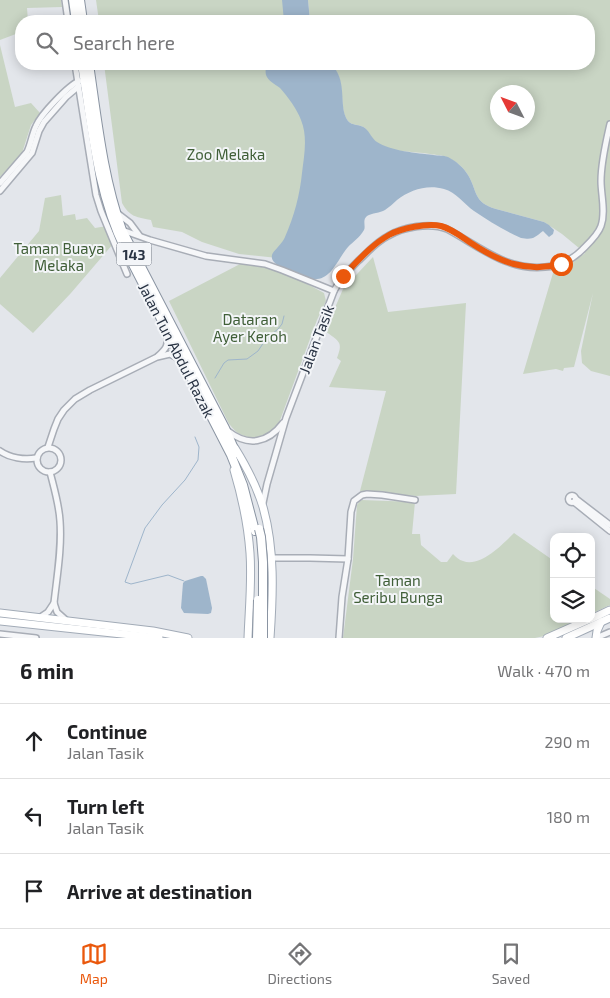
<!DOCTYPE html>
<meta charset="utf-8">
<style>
:root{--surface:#fff;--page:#f2f2f2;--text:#202124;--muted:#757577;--line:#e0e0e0;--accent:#ea580c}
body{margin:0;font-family:"Exo 2",sans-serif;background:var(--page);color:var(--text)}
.controls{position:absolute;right:15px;bottom:15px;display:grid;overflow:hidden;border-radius:10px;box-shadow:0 2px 12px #0003}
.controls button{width:45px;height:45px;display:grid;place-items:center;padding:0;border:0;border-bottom:1px solid var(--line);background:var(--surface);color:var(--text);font:25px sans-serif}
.compass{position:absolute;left:490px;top:85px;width:45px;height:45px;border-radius:50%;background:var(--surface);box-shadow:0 2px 12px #0003;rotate:312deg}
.stop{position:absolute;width:15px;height:15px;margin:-11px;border:4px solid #ea580c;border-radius:50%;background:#fff}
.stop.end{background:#ea580c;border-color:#fff;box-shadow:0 1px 5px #0008}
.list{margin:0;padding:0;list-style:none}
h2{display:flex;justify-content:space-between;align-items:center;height:65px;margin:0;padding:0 20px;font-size:21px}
h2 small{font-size:16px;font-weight:400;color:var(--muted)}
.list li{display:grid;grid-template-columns:32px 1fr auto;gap:15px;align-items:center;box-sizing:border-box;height:75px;padding:0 20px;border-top:1px solid var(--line)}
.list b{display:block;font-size:19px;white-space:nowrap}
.list p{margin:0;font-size:16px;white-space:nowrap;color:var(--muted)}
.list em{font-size:16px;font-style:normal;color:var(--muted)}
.icon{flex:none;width:28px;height:28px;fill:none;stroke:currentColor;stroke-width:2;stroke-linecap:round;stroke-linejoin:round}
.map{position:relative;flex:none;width:610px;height:638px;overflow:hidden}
.search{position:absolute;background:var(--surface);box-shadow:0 2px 12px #0003;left:15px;right:15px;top:15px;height:55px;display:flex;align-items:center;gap:12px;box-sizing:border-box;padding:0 18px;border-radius:20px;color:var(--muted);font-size:19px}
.sheet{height:290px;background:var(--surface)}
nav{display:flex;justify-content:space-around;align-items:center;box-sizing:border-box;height:70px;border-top:1px solid var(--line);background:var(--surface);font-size:14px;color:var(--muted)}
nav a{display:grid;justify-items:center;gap:2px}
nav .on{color:var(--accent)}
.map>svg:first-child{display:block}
.green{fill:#c9d5c4;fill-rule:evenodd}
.water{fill:#9eb5cb}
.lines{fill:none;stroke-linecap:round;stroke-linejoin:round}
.stream{stroke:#9eb5cb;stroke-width:1}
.minor-casing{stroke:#a8adb6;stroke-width:8}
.major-casing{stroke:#a2abb7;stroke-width:9}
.highway-casing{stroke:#8a94a2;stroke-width:10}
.minor{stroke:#f6f7f9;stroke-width:5}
.major{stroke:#fff;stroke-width:7}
.highway{stroke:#fff;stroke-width:8}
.highway-bridge-casing{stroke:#8a94a2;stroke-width:10;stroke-linecap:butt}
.highway-bridge{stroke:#fff;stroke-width:8}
.route{stroke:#ea580c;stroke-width:6}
.labels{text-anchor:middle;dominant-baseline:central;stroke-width:4;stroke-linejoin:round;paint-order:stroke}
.shield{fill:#f3f5f8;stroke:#666e7a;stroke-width:1}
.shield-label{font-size:14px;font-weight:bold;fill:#2a3444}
.park-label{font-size:15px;fill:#405f38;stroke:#f3f5f8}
.street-label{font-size:15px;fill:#2a3444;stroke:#f3f5f8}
</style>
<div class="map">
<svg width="610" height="638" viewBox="0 0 610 638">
<rect width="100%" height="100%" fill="#e3e6eb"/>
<g class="green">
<polygon points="0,0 61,0 62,7 27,8 28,21 21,21 21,32 0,40"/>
<polygon points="96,0 293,0 292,21 99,21"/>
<path d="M308,0H610V376L591,371L582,363L581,351L593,293L574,367L564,368L563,371L556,369L523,374L553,273L571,264L585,253L562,234L544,222L496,209C473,202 478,192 468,175C464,168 456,161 448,158C442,154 436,156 430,154C413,151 392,153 377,143C372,139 369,133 365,128C360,124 352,126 348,121C338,108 347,84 333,66L324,65L322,64H589V21H310ZM498,92H528V122H498Z"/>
<polygon points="0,45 15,107 31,103 40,113 31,125 22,153 0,177"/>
<path d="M104,64H292L329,145L287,259L239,254L202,242L182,232L153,227L151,220C136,217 130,217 122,203Z"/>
<polygon points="61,195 63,216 75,214 76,220 87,218 95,228 107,226 113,244 71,293 33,333 0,304 0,278 39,231 45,198"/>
<path d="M373,257L388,312L466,303L456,494L416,496L360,491L386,391L329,387L341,361L337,358C344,341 338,341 325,331L343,289Z"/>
<path d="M242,263L267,268L298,279L324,293L326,301L317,320L279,423C272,436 255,441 242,435C236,433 233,428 229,424L169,301Z"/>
<path d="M362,500L415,502L412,534H420L421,545L441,562H447L453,554C456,557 459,560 463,561C480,568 503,544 514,533L554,561V619H580L549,635L535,638H343L353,559L357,505L360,501Z"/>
<polygon points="591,586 610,599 610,605 591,614"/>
</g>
<g class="water">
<polygon points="282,0 308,0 310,21 284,21"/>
<path d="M267,64H322L324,65L333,66C348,83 338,107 348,121C352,126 360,124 365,128C370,132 372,139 377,142C390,151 418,153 433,155C439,156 443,155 448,157C456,161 464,168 468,175C478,192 473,202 496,209L544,222L549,225L554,230L553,234L549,237L543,231C534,238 533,240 521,238C505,231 489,221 474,211C464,204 456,192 444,189C427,184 410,190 397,200C393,204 389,207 385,210C380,213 372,213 367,216C362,220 366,226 364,230C360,237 353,242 348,247C339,257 332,278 317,279C308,280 287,268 277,265C274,262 271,260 272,255C273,251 283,243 285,237C294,217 300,194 302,173C304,156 308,137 301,120C297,109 288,97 280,88C275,84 268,81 266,75C265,71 266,68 267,64Z"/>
<polygon points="201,576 203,576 206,579 212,608 211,613 208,614 184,613 181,608 183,583 185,581"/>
</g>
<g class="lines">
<g class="stream">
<polyline points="215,378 224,363 228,360 247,359 258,351 266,339 278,329 282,324 284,316"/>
<polyline points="184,581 168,575 131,584 125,582 145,528 162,505 185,480 198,460 199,447 195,437"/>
</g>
<g class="minor-casing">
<g id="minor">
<polyline points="65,0 68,21"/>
<polyline points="75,64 96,195 101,211 127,274"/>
<path d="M0,183L27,152C31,144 32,134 36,126C41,114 68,86 79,81"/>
<polyline points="0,191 32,153 39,131 44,122 66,97 79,86"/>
<polyline points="117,213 130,223 139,235"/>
<polyline points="122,230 150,240 206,256 265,264 282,270 334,291"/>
<path d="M158,356C167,348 168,346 167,333"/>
<path d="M228,431C248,447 268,443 283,423"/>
<polyline points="48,447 54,429 58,419 64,410 75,399 90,390 157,357 170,354 181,360"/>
<circle cx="49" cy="460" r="12"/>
<path d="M0,451C10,458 24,460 36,458"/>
<path d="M50,472C54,488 59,504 60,521C62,548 57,576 54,603L57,612L66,620"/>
<circle cx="572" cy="499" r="3.5"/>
<polyline points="576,499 610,525"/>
<polyline points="574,502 610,531"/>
<path d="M263,503L267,484L286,418L334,291C340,279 349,270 358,261C368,252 376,242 388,236C403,227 430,222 447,229C479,246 506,271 545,267C559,266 572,260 582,250C589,243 598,235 601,226C606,212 601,195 601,181C601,162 606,142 610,124"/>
<polyline points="271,558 310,558 348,559"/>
<polyline points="39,618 48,612 54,603"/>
<polyline points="0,634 36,638"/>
<polyline points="339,638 342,597 348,559 351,512 354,501 362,495 367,494 382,495 415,500"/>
<polyline points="596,638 610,632"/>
</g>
</g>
<g class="major-casing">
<g id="major">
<path d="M235,448C246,466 257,487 263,507C275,549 273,595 270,638"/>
<path d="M234,470C242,497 248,525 250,553C252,581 249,610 248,638"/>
<polyline points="0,613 153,631 188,638"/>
<polyline points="591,619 610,610"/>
<polyline points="0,621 159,638"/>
<polyline points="547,638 590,619"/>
<polyline points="566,638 610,618"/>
<polyline points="596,638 597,631 601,622"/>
</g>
</g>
<g class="highway-casing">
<g id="highway">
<polyline points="73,0 76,21"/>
<polyline points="80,0 83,21"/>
<path d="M82,64C92,126 97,192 125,249L231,455L243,485L255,531"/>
<path d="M89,64C97,118 103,178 122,230L225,428L236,453"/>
</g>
</g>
<use href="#minor" class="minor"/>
<use href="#major" class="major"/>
<use href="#highway" class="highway"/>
<g class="highway-bridge-casing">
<g id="highway-bridge">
<polyline points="259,529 261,537 263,562 263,638"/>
<polyline points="257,638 258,600"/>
</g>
</g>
<use href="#highway-bridge" class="highway-bridge"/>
</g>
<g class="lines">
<path class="route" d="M343,276C357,262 371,245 389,235C401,228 427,223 441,226C452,229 462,237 471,243C500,262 526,273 561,264"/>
</g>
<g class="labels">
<rect class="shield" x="116.5" y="242.5" width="35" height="23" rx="4"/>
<g class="shield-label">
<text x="134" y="254">143</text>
</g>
<g class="park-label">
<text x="226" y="154">Zoo Melaka</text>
<text x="59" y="248">Taman Buaya<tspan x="59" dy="17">Melaka</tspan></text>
<text x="250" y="319">Dataran<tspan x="250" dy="17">Ayer Keroh</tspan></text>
<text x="398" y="580">Taman<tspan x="398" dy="17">Seribu Bunga</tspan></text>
</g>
<g class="street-label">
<text transform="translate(316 339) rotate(-69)">Jalan Tasik</text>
<text transform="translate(177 350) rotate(63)">Jalan Tun Abdul Razak</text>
</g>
</g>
</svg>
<div class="controls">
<button><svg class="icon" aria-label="locate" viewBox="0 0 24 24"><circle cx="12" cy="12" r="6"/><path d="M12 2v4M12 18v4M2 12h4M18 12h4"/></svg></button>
<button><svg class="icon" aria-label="layers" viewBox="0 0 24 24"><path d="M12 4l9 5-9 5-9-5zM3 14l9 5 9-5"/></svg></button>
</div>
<svg class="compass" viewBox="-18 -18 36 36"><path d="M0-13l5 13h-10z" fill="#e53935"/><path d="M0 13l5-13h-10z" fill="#757577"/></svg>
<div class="stop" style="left:561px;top:264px"></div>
<div class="stop end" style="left:343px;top:276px"></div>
<div class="search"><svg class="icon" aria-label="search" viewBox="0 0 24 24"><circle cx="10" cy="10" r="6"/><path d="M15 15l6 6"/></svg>Search here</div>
</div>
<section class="sheet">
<h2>6 min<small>Walk · 470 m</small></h2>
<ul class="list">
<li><svg class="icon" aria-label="ahead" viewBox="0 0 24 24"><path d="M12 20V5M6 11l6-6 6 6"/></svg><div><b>Continue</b><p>Jalan Tasik</p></div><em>290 m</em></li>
<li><svg class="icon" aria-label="left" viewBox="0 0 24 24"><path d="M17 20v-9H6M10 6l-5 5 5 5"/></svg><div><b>Turn left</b><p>Jalan Tasik</p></div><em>180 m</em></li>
<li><svg class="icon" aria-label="arrive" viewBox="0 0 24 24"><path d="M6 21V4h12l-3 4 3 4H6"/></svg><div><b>Arrive at destination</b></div></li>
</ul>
</section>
<nav>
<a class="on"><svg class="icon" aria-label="map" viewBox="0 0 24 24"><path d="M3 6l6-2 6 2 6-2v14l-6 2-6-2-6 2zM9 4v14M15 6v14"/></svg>Map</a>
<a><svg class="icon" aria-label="directions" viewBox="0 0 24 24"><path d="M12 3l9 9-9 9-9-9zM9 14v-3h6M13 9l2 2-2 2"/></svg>Directions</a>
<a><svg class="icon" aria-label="saved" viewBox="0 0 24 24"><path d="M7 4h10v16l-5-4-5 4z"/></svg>Saved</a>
</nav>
